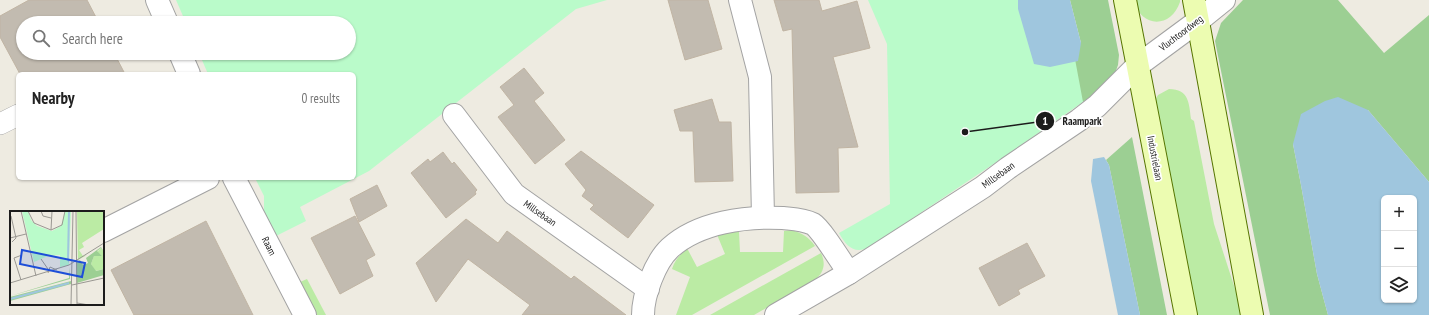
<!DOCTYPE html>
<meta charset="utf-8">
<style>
:root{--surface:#fff;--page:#f6f6f6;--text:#222;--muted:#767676;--line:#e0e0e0}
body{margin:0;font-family:"PT Sans Narrow",sans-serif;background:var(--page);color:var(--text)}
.controls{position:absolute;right:12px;bottom:12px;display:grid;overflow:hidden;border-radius:6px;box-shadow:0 1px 3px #0004}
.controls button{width:36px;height:36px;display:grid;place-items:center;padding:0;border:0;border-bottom:1px solid var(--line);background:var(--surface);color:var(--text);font:20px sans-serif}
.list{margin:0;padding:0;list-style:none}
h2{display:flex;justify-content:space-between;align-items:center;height:52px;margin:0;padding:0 16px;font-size:17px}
h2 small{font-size:13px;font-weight:400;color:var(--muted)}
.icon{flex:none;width:22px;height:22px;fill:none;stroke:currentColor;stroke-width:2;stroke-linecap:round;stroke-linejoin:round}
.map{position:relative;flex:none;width:1429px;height:315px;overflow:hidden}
.search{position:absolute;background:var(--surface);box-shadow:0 1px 3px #0004;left:16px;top:16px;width:340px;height:44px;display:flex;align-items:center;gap:10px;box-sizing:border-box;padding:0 14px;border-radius:22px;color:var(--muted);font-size:15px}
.panel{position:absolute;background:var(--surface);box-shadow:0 1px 3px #0004;left:16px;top:72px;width:340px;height:108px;border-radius:6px}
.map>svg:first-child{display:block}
.grass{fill:#bbeba4}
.forest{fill:#9ccf93}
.park{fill:#bafbca}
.water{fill:#9fc6de;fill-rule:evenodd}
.building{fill:#c2bbb0;stroke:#c0b4a3}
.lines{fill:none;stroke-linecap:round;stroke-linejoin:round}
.pedestrian-casing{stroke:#a3a3a3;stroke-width:22}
.minor-casing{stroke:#a3a3a3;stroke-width:24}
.secondary-casing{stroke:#567501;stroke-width:24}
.pedestrian{stroke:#fff;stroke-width:21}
.minor{stroke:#fff;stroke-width:22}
.secondary{stroke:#ecfcb1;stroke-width:22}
.labels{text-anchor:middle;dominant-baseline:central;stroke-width:3.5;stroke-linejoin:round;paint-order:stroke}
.street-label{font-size:10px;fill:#1c1c1c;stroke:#fff}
.inset-river{fill:none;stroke:#9fc6de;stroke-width:2}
.inset-road{fill:none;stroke:#9a9892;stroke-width:1}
.view{fill:#1d4ed8;fill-opacity:0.15;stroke:#1d4ed8;stroke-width:2}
.inset-edge{fill:none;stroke:#1c1c1c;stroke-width:2}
.leader{fill:none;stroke:#1c1c1c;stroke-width:1.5}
.callout-dot{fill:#1c1c1c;stroke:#fff;stroke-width:1.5}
.mark-label{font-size:12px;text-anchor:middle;font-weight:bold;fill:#fff}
.callout-label{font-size:11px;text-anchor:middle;font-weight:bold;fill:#1c1c1c;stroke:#fff;stroke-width:3.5;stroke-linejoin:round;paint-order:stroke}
</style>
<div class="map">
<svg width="1429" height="315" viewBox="0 0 1429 315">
<rect width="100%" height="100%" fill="#eeebe1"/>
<g class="grass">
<path d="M1134,0H1180V2C1171,29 1140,28 1134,0Z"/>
<path d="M1169,89C1189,89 1189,103 1191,119L1194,121L1214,224L1239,301L1242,315H1193L1155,100L1158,95Z"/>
<path d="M791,230C802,233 809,237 815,246L692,315H676L690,277L672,269C675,260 679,255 687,249L688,250L697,267L725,254L718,237V235L734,231L739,232L740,252H783L784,231Z"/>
<path d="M821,253C826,264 824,272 815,280L754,315H710Z"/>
<polygon points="307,279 326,315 317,315 300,282"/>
</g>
<g class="forest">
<polygon points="1018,0 1081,43 1070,0 1108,0 1119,55 1118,65 1114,76 1107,85 1083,102"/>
<polygon points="1243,0 1338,0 1384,53 1429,15 1429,182 1368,110 1293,144 1301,185 1317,274 1328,315 1270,315 1215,41 1221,23"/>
<polygon points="1132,137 1167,315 1140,315 1109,165 1106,160"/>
</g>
<g class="park">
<polygon points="176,0 607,0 576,9 369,171 300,207 306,221 276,236 264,213 264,196 255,178 354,178 354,74 208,74 199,53 349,53 349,23 186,23"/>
<path d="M868,0H1064L1083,102L998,161L871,246C856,255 847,248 839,233L890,204L887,44Z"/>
</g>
<g class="water">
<polygon points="1018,0 1070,0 1081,43 1078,61 1050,67 1034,64 1018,9"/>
<path d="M1338,97L1368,110L1429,182V315H1328L1317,274L1301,185L1293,144L1301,114L1325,101ZM1384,198H1414V300H1384Z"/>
<polygon points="1104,157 1109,165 1140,315 1118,315 1091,181 1093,159"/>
</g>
<g class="building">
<polygon points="29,0 87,0 99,23 23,23 23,53 114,53 125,74 20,74 0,37 0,16"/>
<polygon points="668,0 708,0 722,49 685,60"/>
<polygon points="774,0 819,0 822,11 857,1 870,48 833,57 858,147 838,148 839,192 796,193 792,29 783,31"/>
<polygon points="524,68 544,93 534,101 565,140 535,164 498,117 514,105 500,87"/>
<polygon points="712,99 719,122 731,122 733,181 695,182 693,131 680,131 674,110"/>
<polygon points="581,151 654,205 628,238 590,209 594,205 582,196 586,190 565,164"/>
<polygon points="443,152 452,164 454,162 477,190 475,192 476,194 446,218 411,173 428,159 430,162"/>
<polygon points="377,185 387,206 359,222 350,199"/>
<polygon points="355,216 375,255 366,260 373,276 340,294 311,238"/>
<polygon points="466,219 498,243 507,231 571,279 574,276 626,315 522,315 530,305 468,259 436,302 416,263"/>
<polygon points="206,221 253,315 134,315 111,270"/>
<polygon points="1027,243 1045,276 1018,290 1020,294 999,306 979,268"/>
</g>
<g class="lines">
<g class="pedestrian-casing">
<polyline id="pedestrian" points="0,124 18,115"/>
</g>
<g class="minor-casing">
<g id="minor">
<polyline points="157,0 167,23"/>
<polyline points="740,0 760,77 763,217"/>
<polyline points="180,53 189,74"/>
<polyline points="454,115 514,194 648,289"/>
<polyline points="234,178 305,315"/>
<polyline points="103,231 208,178"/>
<path d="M643,315C643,295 655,262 670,248C699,222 746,216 783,218C793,219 803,219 813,224C821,229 842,263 849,273"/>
<polyline points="776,315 849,273 983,187 1008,168 1079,120 1097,106 1137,66 1198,21 1224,0"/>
</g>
</g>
<g class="secondary-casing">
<g id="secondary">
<polyline points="1125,0 1186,315"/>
<polyline points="1194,0 1252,315"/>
</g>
</g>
<use href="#pedestrian" class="pedestrian"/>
<use href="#minor" class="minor"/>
<use href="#secondary" class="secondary"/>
</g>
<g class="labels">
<g class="street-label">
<text transform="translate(1181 33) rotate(-37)">Vluchtoordweg</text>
<text transform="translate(1155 158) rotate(79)">Industrielaan</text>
<text transform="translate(998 175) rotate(-36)">Millsebaan</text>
<text transform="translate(540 213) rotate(35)">Millsebaan</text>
<text transform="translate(269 246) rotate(63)">Raam</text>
</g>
</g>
<g transform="translate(10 211)">
<rect width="94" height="94" fill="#eeebe1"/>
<path d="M67,0H94V18L72,32L74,36L69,39L73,45L77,44L68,49ZM91,37L94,41V58L85,60L81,53L84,45H92L87,41Z" fill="#bbeba4"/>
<path d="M91,36L94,41L91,37L87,40L92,45H84L81,53L86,60L94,58V64L67,72L66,52L70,49L73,54L78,52L76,47ZM60,56V68L0,85L59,67ZM61,70V73L0,90V86Z" fill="#9ccf93"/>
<path d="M12,0H18L21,9L27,15L42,20L51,15L55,0H61L59,54L50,56V44L38,45L24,51Z" fill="#bafbca"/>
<path d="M58,0H60L59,52L57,49Z" fill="#9fc6de"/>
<path class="inset-river" d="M0,88L59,72"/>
<path class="inset-road" d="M11,0L26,65M18,0L24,12L41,19L52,14L55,0M31,0L33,5L41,7M66,0L67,94M1,5L6,27L2,31M41,19L42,0M0,27L16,23M31,48L38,58M38,62L40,56L47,59M11,69L4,47L12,44M0,72L59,54L94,32M62,74L94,67M67,92L79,94M41,94H61M61,94L63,0"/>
<path class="view" d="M12,39L75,52L72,66L10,53Z"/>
<rect width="94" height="94" class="inset-edge"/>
</g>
<path class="leader" d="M965 132L1045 121"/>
<g class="callout-dot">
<circle cx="965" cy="132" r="4"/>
<circle cx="1045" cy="121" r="10"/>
</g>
<g class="mark-label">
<text x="1045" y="125">1</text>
</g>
<g class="callout-label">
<text x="1082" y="125">Raampark</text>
</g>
</svg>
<div class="controls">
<button>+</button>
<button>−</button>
<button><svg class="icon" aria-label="layers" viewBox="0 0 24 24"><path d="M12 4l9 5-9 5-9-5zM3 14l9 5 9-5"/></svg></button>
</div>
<div class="search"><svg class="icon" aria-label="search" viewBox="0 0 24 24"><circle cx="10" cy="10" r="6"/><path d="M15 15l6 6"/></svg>Search here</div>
<section class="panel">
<h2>Nearby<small>0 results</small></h2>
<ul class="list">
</ul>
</section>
</div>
